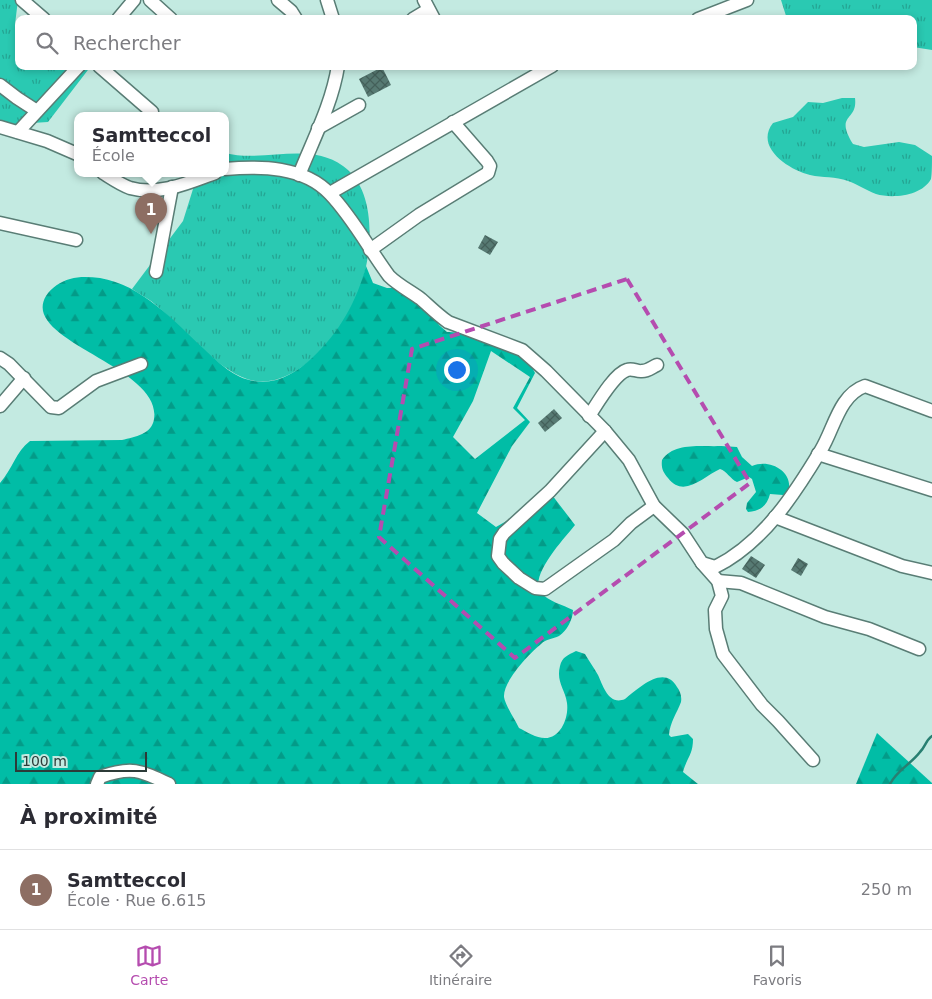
<!DOCTYPE html>
<html lang="fr">
<meta charset="utf-8">
<style>
:root{--surface:#fff;--page:#f7f7f7;--text:#2b2b33;--muted:#7c7c81;--line:#e1e1e2;--accent:#b54caf}
body{margin:0;font-family:"DejaVu Sans",sans-serif;background:var(--page);color:var(--text)}
.scale{position:absolute;left:15px;bottom:12px;width:132px;box-sizing:border-box;padding-left:5px;border:2px solid #2c3b38;border-top:0;font-size:14px;line-height:18px;white-space:nowrap;color:#2c3b38;-webkit-text-stroke:4px #c3eae1;paint-order:stroke}
.you{position:absolute;left:456px;top:369px;width:18px;height:18px;margin:-12px;border:4px solid #fff;border-radius:50%;background:#1a73e8;box-shadow:0 0 0 8px #1a73e833}
.badge{display:grid;place-items:center;width:32px;height:32px;border-radius:50%;background:var(--accent);color:#fff;font-size:16px;font-weight:700}
.pin{position:absolute;translate:-50% -41px;filter:drop-shadow(0 1px 2px #0008)}
.pin::after{content:'';position:absolute;top:26px;width:18px;height:15px;background:inherit;clip-path:polygon(0 0,100% 0,50% 100%)}
.popup{position:absolute;left:74px;top:112px;width:155px;height:65px;box-sizing:border-box;display:grid;place-content:center;border-radius:10px;background:var(--surface);filter:drop-shadow(0 1px 4px #0005);font-size:16px;white-space:nowrap;color:var(--muted)}
.popup b{font-size:19px;color:var(--text)}
.popup::after{content:'';position:absolute;left:50%;top:100%;margin-left:-10px;border:10px solid transparent;border-top-color:var(--surface)}
.list{margin:0;padding:0;list-style:none}
h2{display:flex;justify-content:space-between;align-items:center;height:65px;margin:0;padding:0 20px;font-size:21px}
h2 small{font-size:16px;font-weight:400;color:var(--muted)}
.list li{display:grid;grid-template-columns:32px 1fr auto;gap:15px;align-items:center;box-sizing:border-box;height:80px;padding:0 20px;border-top:1px solid var(--line)}
.list b{display:block;font-size:19px;white-space:nowrap}
.list p{margin:0;font-size:16px;white-space:nowrap;color:var(--muted)}
.list em{font-size:16px;font-style:normal;color:var(--muted)}
.icon{flex:none;width:28px;height:28px;fill:none;stroke:currentColor;stroke-width:2;stroke-linecap:round;stroke-linejoin:round}
.map{position:relative;flex:none;width:932px;height:784px;overflow:hidden}
.search{position:absolute;background:var(--surface);box-shadow:0 2px 8px #0003;left:15px;right:15px;top:15px;height:55px;display:flex;align-items:center;gap:12px;box-sizing:border-box;padding:0 18px;border-radius:10px;color:var(--muted);font-size:19px}
.sheet{height:145px;background:var(--surface)}
nav{display:flex;justify-content:space-around;align-items:center;box-sizing:border-box;height:70px;border-top:1px solid var(--line);background:var(--surface);font-size:14px;color:var(--muted)}
nav a{display:grid;justify-items:center;gap:2px}
nav .on{color:var(--accent)}
.map>svg:first-child{display:block}
.grass{fill:url(#grass-tufts)}
.forest{fill:url(#forest-firs);fill-rule:evenodd}
.lines{fill:none;stroke-linecap:round;stroke-linejoin:round}
.stream{stroke:#287f71;stroke-width:2.5}
.building{fill:url(#building-cross-hatch)}
.minor-casing{stroke:#597d75;stroke-width:15}
.minor{stroke:#fff;stroke-width:12}
.marked{fill:none;stroke:#b54caf;stroke-width:4;stroke-dasharray:10 6;stroke-linejoin:round}
</style>
<div class="map">
<svg width="932" height="784" viewBox="0 0 932 784">
<defs>
<pattern id="grass-tufts" width="24" height="20" patternUnits="userSpaceOnUse" patternTransform="scale(1.25)"><rect width="24" height="20" fill="#2ac9b2"/><path d="M3 7l-1-3M5 7V3M7 7l1-3M15 17l-1-3M17 17v-4M19 17l1-3" fill="none" stroke="#24a492"/></pattern>
<pattern id="forest-firs" width="22" height="20" patternUnits="userSpaceOnUse" patternTransform="scale(1.25)"><rect width="22" height="20" fill="#01bda6"/><path d="M5 1l3.5 6h-7zM16 11l3.5 6h-7z" fill="#039b88"/></pattern>
<pattern id="building-cross-hatch" width="8" height="8" patternUnits="userSpaceOnUse" patternTransform="scale(1.25)"><rect width="8" height="8" fill="#577a73"/><path d="M0 0l8 8M0 8l8-8" fill="none" stroke="#44605a"/></pattern>
</defs>
<rect width="100%" height="100%" fill="#c3eae1"/>
<g class="grass">
<polygon points="0,0 18,0 15,24 19,40 19,66 91,66 48,122 0,125"/>
<polygon points="781,0 932,0 932,50 913,47 913,19 787,19"/>
<path d="M842,98H855C858,122 834,113 853,144L864,147L899,142L915,145L932,156C932,163 932,174 931,179C922,196 892,199 876,194C866,190 857,184 848,181C835,176 823,178 810,175C789,170 754,147 773,123L793,117L808,102L823,103Z"/>
<path d="M225,153C263,163 309,141 343,166C376,189 373,248 362,282C350,322 303,388 255,381C221,376 179,323 151,301C145,297 138,293 132,289L183,221L198,173H225Z"/>
</g>
<g class="forest">
<path d="M366,266L373,283L387,288H400L431,312L439,325L447,332C459,332 495,336 505,342C515,348 531,363 535,373L517,408L530,422L512,446L477,513L496,527L552,495L575,525C565,538 528,576 541,593C548,601 563,605 573,610C573,619 567,631 559,636C553,639 546,639 541,644C530,653 503,681 504,697C505,705 516,721 519,728C527,732 536,738 545,738C561,738 569,717 567,703C565,689 556,682 560,666C562,657 568,655 576,651L585,654C589,661 594,668 598,675C603,686 609,706 625,699C639,688 664,664 677,687C680,691 682,696 681,702C677,713 670,722 669,735L671,737L688,734L693,739C693,755 687,757 683,772L698,784H0V483C12,470 16,451 30,441L122,440C135,437 152,434 154,419C163,366 19,341 46,296C51,288 61,281 70,279C80,276 90,277 100,278C142,285 174,321 204,349C219,363 234,378 254,381C276,385 296,373 312,358C339,333 357,301 366,266ZM491,351L530,377L513,408L525,420L475,459L453,437L473,401Z"/>
<path d="M721,446L737,447L742,457L752,466C771,458 795,473 788,493L783,495L770,494C767,506 760,511 748,512L746,509L747,503L756,492L752,479L749,477L737,482C730,479 727,471 720,469C704,476 684,499 668,478C663,472 661,468 662,460C674,442 702,447 721,446Z"/>
<polygon points="877,733 932,783 932,784 856,784"/>
</g>
<g class="lines">
<path class="stream" d="M890,784C897,770 911,764 920,752C925,747 926,740 932,736"/>
</g>
<g class="building">
<polygon points="382,67 391,85 368,97 359,79"/>
<polygon points="485,235 498,242 490,255 478,248"/>
<polygon points="554,409 562,418 545,432 538,423"/>
<polygon points="751,556 765,565 756,578 742,569"/>
<polygon points="798,558 808,564 801,576 791,570"/>
</g>
<g class="lines">
<g class="minor-casing">
<g id="minor">
<polyline points="22,0 44,19"/>
<polyline points="150,0 171,19"/>
<polyline points="278,0 291,11 296,19"/>
<polyline points="327,0 333,19"/>
<polyline points="424,0 434,19"/>
<polyline points="118,19 134,0"/>
<polyline points="413,19 428,10"/>
<polyline points="698,19 747,0"/>
<polyline points="99,66 152,112"/>
<polyline points="0,85 17,98 37,111"/>
<polyline points="0,127 47,141 77,154"/>
<polyline points="318,128 359,105"/>
<polyline points="18,132 79,66"/>
<path d="M225,169C260,166 304,166 330,194C353,218 369,249 389,276C398,285 410,291 421,299C430,307 438,315 448,322L522,350L546,371L605,431L629,460L654,506L683,534L702,563L715,567C763,543 794,495 821,450C834,429 839,395 865,386L932,411"/>
<path d="M103,173C111,178 121,185 130,188C159,196 188,183 215,173"/>
<path d="M299,175C313,140 332,104 338,66"/>
<polyline points="330,193 552,66"/>
<polyline points="0,223 76,240"/>
<polyline points="370,250 419,215 488,173 490,166 487,161 453,122"/>
<polyline points="156,272 172,187"/>
<polyline points="0,358 9,364 51,407 59,408 96,381 141,364"/>
<polyline points="0,406 24,378"/>
<path d="M589,416C597,404 614,374 627,370C633,368 637,372 642,371C648,371 652,367 657,365"/>
<polyline points="605,431 550,491 504,533 500,539 498,556 503,563 519,578 535,588 545,589 614,540 631,523 654,506"/>
<polyline points="818,454 932,490"/>
<polyline points="775,517 902,566 932,573"/>
<polyline points="702,563 718,581 722,596 715,610 716,629 723,654 762,705 778,721 813,760"/>
<polyline points="718,581 741,583 825,617 869,629 919,649"/>
<path d="M97,784L100,777C131,766 140,770 169,784"/>
</g>
</g>
<use href="#minor" class="minor"/>
</g>
<path class="marked" d="M627,279L750,483L515,658L379,537L412,349Z"/>
</svg>
<div class="scale">100 m</div>
<div class="you"></div>
<div class="pin badge" style="left:151px;top:234px;background:#8d6e63">1</div>
<div class="popup"><b>Samtteccol</b>École</div>
<div class="search"><svg class="icon" aria-label="search" viewBox="0 0 24 24"><circle cx="10" cy="10" r="6"/><path d="M15 15l6 6"/></svg>Rechercher</div>
</div>
<section class="sheet">
<h2>À proximité<small></small></h2>
<ul class="list">
<li><span class="badge" style="background:#8d6e63">1</span><div><b>Samtteccol</b><p>École · Rue 6.615</p></div><em>250 m</em></li>
</ul>
</section>
<nav>
<a class="on"><svg class="icon" aria-label="map" viewBox="0 0 24 24"><path d="M3 6l6-2 6 2 6-2v14l-6 2-6-2-6 2zM9 4v14M15 6v14"/></svg>Carte</a>
<a><svg class="icon" aria-label="directions" viewBox="0 0 24 24"><path d="M12 3l9 9-9 9-9-9zM9 14v-3h6M13 9l2 2-2 2"/></svg>Itinéraire</a>
<a><svg class="icon" aria-label="saved" viewBox="0 0 24 24"><path d="M7 4h10v16l-5-4-5 4z"/></svg>Favoris</a>
</nav>
